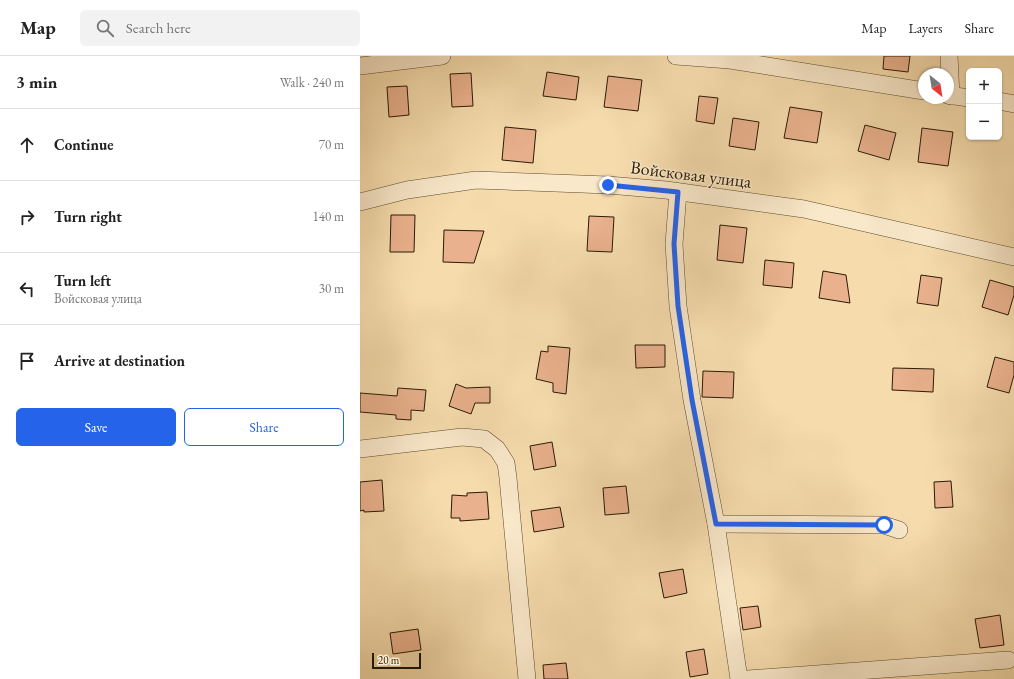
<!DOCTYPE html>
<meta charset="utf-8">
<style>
:root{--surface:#fff;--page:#f2f2f2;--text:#222;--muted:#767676;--line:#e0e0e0;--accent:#2563eb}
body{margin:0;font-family:"EB Garamond",serif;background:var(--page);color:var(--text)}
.controls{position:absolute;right:12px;top:12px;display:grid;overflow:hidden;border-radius:6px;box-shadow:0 1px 3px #0004}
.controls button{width:36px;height:36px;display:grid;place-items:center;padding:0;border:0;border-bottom:1px solid var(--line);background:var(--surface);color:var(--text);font:20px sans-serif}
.compass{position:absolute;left:558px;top:12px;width:36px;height:36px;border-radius:50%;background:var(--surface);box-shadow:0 1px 3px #0004;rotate:150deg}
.scale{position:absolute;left:12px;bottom:10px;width:49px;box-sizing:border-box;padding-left:4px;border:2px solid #2a1b03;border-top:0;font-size:11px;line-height:14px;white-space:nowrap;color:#2a1b03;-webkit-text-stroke:3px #f9e8ca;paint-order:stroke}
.stop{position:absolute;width:12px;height:12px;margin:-9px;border:3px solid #2563eb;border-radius:50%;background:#fff}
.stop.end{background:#2563eb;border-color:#fff;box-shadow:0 1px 4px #0008}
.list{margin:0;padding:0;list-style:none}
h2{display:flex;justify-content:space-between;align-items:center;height:52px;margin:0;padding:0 16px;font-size:17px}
h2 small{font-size:13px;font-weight:400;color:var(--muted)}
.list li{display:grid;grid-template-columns:26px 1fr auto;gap:12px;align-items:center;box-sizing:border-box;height:72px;padding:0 16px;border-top:1px solid var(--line)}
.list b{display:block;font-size:15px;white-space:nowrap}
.list p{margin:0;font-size:13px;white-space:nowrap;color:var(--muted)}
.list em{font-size:13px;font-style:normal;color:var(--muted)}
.actions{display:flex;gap:8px;padding:12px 16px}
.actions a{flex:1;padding:9px 0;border:1px solid var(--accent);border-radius:6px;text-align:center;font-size:14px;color:var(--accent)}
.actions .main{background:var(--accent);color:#fff}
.icon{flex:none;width:22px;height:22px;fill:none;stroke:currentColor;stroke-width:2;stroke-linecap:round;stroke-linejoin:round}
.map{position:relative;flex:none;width:654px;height:623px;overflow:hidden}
header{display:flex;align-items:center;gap:24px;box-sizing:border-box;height:56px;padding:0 20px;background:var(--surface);border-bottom:1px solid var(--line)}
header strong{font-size:19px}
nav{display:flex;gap:22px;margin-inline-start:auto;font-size:14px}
.search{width:280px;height:36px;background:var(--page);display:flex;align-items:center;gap:10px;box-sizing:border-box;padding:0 14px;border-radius:6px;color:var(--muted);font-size:15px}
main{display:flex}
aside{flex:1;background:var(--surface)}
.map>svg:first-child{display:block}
.building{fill:#e9b18d;stroke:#2a1b03}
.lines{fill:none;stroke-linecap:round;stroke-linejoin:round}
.minor-casing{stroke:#5d4b2e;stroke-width:18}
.minor{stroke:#f9e8ca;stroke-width:17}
.route{stroke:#2563eb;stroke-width:5}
.labels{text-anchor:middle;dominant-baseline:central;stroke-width:3;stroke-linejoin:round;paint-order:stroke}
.street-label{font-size:18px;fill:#2a1b03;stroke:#f9e8ca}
</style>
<header>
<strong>Map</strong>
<div class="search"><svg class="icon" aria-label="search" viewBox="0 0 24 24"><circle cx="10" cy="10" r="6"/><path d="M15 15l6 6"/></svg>Search here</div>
<nav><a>Map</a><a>Layers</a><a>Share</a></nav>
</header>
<main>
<aside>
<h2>3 min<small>Walk · 240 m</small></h2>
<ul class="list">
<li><svg class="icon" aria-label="ahead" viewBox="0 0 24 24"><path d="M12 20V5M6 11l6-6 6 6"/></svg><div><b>Continue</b></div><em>70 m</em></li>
<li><svg class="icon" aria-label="right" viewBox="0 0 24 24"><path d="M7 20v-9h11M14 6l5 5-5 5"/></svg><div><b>Turn right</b></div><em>140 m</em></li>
<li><svg class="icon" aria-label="left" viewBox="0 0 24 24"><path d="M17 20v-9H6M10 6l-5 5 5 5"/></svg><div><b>Turn left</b><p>Войсковая улица</p></div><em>30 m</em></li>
<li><svg class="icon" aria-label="arrive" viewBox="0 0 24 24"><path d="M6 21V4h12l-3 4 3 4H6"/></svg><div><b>Arrive at destination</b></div></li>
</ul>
<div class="actions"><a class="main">Save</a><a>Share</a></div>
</aside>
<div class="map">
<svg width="654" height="623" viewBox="0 0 654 623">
<rect width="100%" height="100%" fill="#f6dcad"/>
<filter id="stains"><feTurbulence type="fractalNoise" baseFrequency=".005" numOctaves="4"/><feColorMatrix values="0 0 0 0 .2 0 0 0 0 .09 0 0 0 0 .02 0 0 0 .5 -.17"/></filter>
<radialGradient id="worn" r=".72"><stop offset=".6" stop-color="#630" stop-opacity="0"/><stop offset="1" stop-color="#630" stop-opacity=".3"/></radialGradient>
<g class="building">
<polygon points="524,0 550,0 548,16 523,13"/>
<polygon points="187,16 219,21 216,44 183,40"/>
<polygon points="111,17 113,50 92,51 90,18"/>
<polygon points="248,20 282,24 278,55 244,51"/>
<polygon points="47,30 49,59 29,61 27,31"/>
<polygon points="339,40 358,42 354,68 336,65"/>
<polygon points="430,51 462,56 457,87 424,82"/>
<polygon points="373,62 399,66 395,94 369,90"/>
<polygon points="505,69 536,77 529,104 498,95"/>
<polygon points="145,71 176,74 173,107 142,104"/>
<polygon points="562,72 593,76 588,110 558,106"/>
<polygon points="31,159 55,159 54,196 30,196"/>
<polygon points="229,160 254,161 252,196 227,195"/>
<polygon points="360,169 387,172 383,207 357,204"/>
<polygon points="84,174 124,175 114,207 83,206"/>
<polygon points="405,204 434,207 432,232 403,229"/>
<polygon points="463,215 486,219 490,247 459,242"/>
<polygon points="561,219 582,222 578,250 557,247"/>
<polygon points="630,224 654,231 654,239 648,259 622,251"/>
<polygon points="275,289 305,289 305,311 276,312"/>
<polygon points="188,290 210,292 206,338 193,336 193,327 176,323 181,295 188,296"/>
<polygon points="635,301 654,306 654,319 649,337 627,331"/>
<polygon points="533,312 574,313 573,336 532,334"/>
<polygon points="343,315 374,316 373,342 342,341"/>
<polygon points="96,328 106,332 130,331 130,347 115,347 111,358 89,350"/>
<polygon points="38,332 66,334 64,355 51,354 51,364 36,363 36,359 0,356 0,337 37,340"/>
<polygon points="192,386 196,410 174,414 170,390"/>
<polygon points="22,424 24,455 4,456 4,454 0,455 0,426"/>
<polygon points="591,425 593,451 575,452 574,426"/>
<polygon points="266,430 269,457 245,459 243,432"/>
<polygon points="127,436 129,463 100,465 100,462 91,462 92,439 107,440 107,437"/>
<polygon points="200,451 204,471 174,476 171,455"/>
<polygon points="323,513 327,537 304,542 299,517"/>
<polygon points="398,550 401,571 383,574 380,552"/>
<polygon points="640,559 644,589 620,592 615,563"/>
<polygon points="58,573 61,594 33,598 30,577"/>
<polygon points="344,593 348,618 330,621 326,596"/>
<polygon points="206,607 208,623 184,623 183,609"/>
</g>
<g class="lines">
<g class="minor-casing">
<g id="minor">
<polyline points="316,0 370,4 564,35"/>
<polyline points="589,0 591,40"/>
<polyline points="0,10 82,0"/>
<polyline points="588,39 609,42"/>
<polyline points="639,45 654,48"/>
<polyline points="318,136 314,188 318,250 332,344 356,468 379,623"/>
<polyline points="0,146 47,134 116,124 248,129 306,134 444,153 654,201"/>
<polyline points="0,393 102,381 124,383 137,393 146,407 148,422 167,623"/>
<polyline points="356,468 524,469 539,474"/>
<polyline points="388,623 648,604"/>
</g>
</g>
<use href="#minor" class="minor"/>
</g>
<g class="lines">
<polyline class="route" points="248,129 318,136 314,188 318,250 332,344 356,468 524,469"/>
</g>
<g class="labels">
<g class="street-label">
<text transform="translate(331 118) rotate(7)">Войсковая улица</text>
</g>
</g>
<rect width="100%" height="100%" filter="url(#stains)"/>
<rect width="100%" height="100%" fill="url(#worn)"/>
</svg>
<div class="controls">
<button>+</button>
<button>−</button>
</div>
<svg class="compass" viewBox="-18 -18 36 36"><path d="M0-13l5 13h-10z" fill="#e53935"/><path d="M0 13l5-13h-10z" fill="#767676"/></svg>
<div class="scale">20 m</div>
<div class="stop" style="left:524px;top:469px"></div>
<div class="stop end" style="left:248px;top:129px"></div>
</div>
</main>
